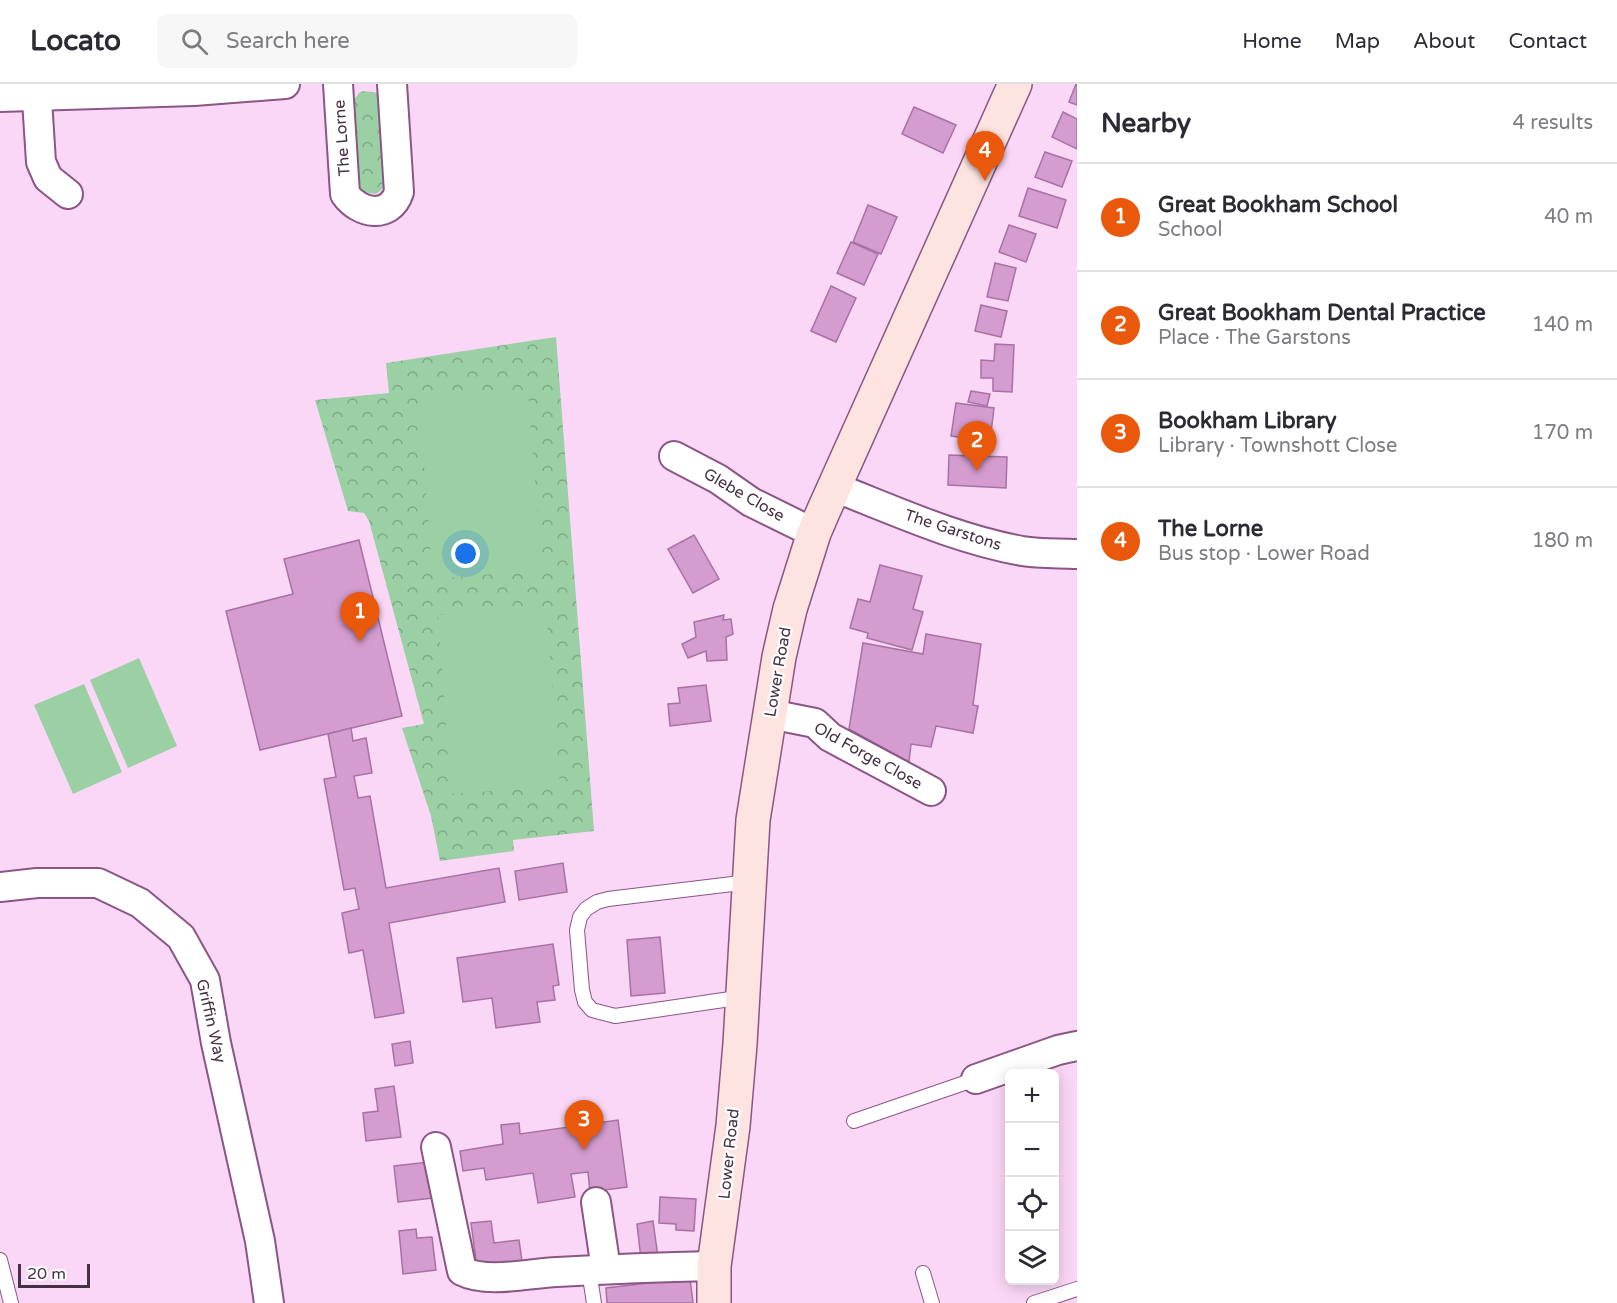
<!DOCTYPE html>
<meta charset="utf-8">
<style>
:root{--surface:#fff;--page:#f7f7f7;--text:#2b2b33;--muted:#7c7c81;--line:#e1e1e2;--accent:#ea580c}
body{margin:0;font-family:"Varela Round",sans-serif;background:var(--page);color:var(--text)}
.controls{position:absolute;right:18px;bottom:18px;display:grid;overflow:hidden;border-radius:9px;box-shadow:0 3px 15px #0003}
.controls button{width:54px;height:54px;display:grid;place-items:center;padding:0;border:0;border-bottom:2px solid var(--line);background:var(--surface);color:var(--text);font:30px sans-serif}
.scale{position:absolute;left:18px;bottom:15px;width:72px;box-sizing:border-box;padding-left:6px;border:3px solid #463044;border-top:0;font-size:16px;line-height:21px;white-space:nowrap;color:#463044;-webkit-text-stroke:4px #fff;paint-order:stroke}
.you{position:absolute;left:466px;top:470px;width:21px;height:21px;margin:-15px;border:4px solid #fff;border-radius:50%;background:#1a73e8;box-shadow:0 0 0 9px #1a73e833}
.badge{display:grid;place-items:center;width:39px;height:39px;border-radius:50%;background:var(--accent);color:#fff;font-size:20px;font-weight:700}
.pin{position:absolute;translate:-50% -50px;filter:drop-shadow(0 2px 3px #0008)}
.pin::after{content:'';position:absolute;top:32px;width:21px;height:18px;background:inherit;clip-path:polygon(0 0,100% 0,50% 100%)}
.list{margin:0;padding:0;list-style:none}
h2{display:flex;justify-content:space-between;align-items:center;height:78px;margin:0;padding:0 24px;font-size:26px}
h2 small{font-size:20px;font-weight:400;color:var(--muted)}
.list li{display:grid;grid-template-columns:39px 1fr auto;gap:18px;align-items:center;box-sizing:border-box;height:108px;padding:0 24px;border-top:2px solid var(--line)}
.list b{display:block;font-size:22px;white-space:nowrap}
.list p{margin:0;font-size:20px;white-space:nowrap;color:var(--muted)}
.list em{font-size:20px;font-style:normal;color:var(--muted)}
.icon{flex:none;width:33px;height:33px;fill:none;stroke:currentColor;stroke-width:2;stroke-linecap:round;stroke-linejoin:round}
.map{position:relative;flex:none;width:1077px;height:1219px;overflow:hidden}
header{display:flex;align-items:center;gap:36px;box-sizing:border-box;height:84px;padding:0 30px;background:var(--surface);border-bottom:2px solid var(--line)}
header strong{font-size:28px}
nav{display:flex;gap:33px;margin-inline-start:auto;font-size:21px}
.search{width:420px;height:54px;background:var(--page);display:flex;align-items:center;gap:15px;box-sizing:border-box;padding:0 21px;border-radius:9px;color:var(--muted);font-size:22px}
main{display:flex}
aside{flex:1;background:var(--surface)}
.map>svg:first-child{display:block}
.park{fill:url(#park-crowns)}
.pitch{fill:#9ad0a4}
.building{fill:#d49ccf;stroke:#a772a3;stroke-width:1.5}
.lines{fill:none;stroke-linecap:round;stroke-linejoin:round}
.lane-casing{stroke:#8a5685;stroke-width:16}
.street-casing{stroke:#8a5685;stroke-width:32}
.secondary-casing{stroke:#8a5685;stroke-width:36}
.lane{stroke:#fff;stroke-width:14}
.street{stroke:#fff;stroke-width:28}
.secondary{stroke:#fee4e0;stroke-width:33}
.labels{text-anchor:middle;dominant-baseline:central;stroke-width:4.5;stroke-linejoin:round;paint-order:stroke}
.street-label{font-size:16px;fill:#463044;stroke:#fff}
</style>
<header>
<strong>Locato</strong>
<div class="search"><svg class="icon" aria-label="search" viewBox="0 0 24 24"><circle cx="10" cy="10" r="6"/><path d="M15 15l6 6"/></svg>Search here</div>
<nav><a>Home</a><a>Map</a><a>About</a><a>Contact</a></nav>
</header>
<main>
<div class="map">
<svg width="1077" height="1219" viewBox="0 0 1077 1219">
<defs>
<pattern id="park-crowns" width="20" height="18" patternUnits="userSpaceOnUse" patternTransform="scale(1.5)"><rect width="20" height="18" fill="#9ad0a4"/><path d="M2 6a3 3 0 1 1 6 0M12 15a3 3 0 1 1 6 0" fill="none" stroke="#7fa987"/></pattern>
</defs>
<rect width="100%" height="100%" fill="#fad7f6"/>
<g class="park">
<path d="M364,7L378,9L385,16L387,101L376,110C367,109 361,108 357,100L352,18L360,8Z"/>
<polygon points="556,253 594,747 513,756 514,767 440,777 431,732 402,644 424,640 369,437 364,429 348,427 315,316 389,309 386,279"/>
</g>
<g class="pitch">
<polygon points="528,307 542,486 433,495 419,316"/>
<polygon points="546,522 560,702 451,710 438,531"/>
<polygon points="139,574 177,662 128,684 90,596"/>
<polygon points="84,600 122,688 73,710 34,621"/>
</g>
<g class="building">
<polygon points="1076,0 1077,0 1077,21 1069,18"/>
<polygon points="914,23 956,41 943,69 902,50"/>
<polygon points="1063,28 1077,35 1077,65 1052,53"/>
<polygon points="1045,68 1072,77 1062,103 1035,93"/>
<polygon points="1028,104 1066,116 1057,144 1019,132"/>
<polygon points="868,121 897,133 881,170 853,158"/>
<polygon points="1009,141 1036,150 1026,178 999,168"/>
<polygon points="851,158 878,170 864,201 837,189"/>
<polygon points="995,179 1016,184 1008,217 987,213"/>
<polygon points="831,202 856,214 836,258 811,247"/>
<polygon points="981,221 1007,227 1001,253 975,247"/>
<polygon points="995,260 1014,261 1012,308 993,307 993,294 981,294 981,276 994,277"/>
<polygon points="971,307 990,310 987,322 968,318"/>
<polygon points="956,319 994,324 990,357 951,352"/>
<polygon points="949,371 1007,373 1006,404 948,401"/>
<polygon points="694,451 719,495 693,509 668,465"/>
<polygon points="359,456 402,632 260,666 226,527 293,510 284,475"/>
<polygon points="880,481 922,492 913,525 923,528 912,566 867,554 868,549 850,544 858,515 870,518"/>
<polygon points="724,531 723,536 731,535 733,550 726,553 727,576 707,577 706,567 688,574 682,560 696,553 694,538"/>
<polygon points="926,550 981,560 973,621 978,622 973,649 936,642 931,663 911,660 909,678 849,645 863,559 923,570"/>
<polygon points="706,601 711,637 670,642 668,620 680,619 678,604"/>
<polygon points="351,644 353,657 366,654 372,689 354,692 358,714 370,712 386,804 499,784 505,818 389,839 404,929 375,934 363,866 349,869 342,829 359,825 355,804 344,806 324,695 336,693 328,650"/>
<polygon points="563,779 567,808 519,816 515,787"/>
<polygon points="660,853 665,909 631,912 627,856"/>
<polygon points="553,860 559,901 553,902 555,916 537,918 540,938 496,944 492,914 463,918 457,874"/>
<polygon points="410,957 413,979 395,982 392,960"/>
<polygon points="394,1002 401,1053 366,1057 363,1029 378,1027 375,1005"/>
<polygon points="618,1036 627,1103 590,1108 588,1088 571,1090 575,1113 538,1119 533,1089 486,1096 484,1084 463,1087 460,1067 503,1060 501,1041 519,1039 520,1050"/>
<polygon points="429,1078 433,1114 398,1118 394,1082"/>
<polygon points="660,1113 696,1115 694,1147 676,1146 676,1140 659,1139"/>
<polygon points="491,1137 494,1159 519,1156 522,1177 478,1191 471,1139"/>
<polygon points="653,1137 658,1173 641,1175 637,1140"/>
<polygon points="416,1145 417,1154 432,1153 436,1186 403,1190 399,1147"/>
<polygon points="690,1194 693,1219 607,1219 606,1204"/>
</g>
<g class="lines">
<g class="lane-casing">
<g id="lane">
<polyline points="744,913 615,932 592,926 585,918 582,906 577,846 580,833 586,825 597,818 608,815 749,798"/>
<polyline points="854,1037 976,995"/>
<polyline points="0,1176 11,1219"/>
<polyline points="589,1187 594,1219"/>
<polyline points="923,1189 932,1219"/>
<polyline points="1034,1219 1077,1205"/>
</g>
</g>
<g class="street-casing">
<g id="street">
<polyline points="36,0 41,78 48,94 68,110"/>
<path d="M338,0L345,110C359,130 390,136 399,108L392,0"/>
<polyline points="0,13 194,7 285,0"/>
<polyline points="674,372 718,395 751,418 814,449"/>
<path d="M834,403C896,427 956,455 1022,467C1040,470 1059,469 1077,470"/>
<polyline points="770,630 815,639 830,653 931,707"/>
<polyline points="0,803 37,799 98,799 140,819 181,853 205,896 216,959 260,1157 269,1219"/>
<polyline points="976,995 1058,966 1077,962"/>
<path d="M436,1063L462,1187C488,1200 529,1189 557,1188C610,1185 662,1183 714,1182"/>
<polyline points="596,1118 606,1185"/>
</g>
</g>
<g class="secondary-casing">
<polyline id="secondary" points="714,1219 714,1182 733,1042 740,960 753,736 779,573 790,525 814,449 823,428 1015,0"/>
</g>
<use href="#lane" class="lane"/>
<use href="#street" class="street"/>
<use href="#secondary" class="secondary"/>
</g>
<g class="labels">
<g class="street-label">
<text transform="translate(342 54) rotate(-94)">The Lorne</text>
<text transform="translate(744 411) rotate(30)">Glebe Close</text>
<text transform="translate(953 446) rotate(18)">The Garstons</text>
<text transform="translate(778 588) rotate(-80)">Lower Road</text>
<text transform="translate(868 672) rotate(29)">Old Forge Close</text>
<text transform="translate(211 937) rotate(77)">Griffin Way</text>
<text transform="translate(729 1070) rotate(-84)">Lower Road</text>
</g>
</g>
</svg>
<div class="controls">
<button>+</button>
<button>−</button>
<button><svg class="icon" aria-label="locate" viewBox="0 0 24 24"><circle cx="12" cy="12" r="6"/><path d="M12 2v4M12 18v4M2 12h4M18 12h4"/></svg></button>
<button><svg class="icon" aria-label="layers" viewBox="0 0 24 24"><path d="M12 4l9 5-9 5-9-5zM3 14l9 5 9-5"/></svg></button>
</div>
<div class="scale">20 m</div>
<div class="you"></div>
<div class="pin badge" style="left:360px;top:558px">1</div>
<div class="pin badge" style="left:977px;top:387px">2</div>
<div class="pin badge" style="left:584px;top:1066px">3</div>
<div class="pin badge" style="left:985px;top:97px">4</div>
</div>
<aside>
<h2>Nearby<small>4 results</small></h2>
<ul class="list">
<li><span class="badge">1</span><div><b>Great Bookham School</b><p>School</p></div><em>40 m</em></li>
<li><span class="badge">2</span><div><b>Great Bookham Dental Practice</b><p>Place · The Garstons</p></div><em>140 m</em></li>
<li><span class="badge">3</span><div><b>Bookham Library</b><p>Library · Townshott Close</p></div><em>170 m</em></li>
<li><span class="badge">4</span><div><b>The Lorne</b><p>Bus stop · Lower Road</p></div><em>180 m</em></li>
</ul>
</aside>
</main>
